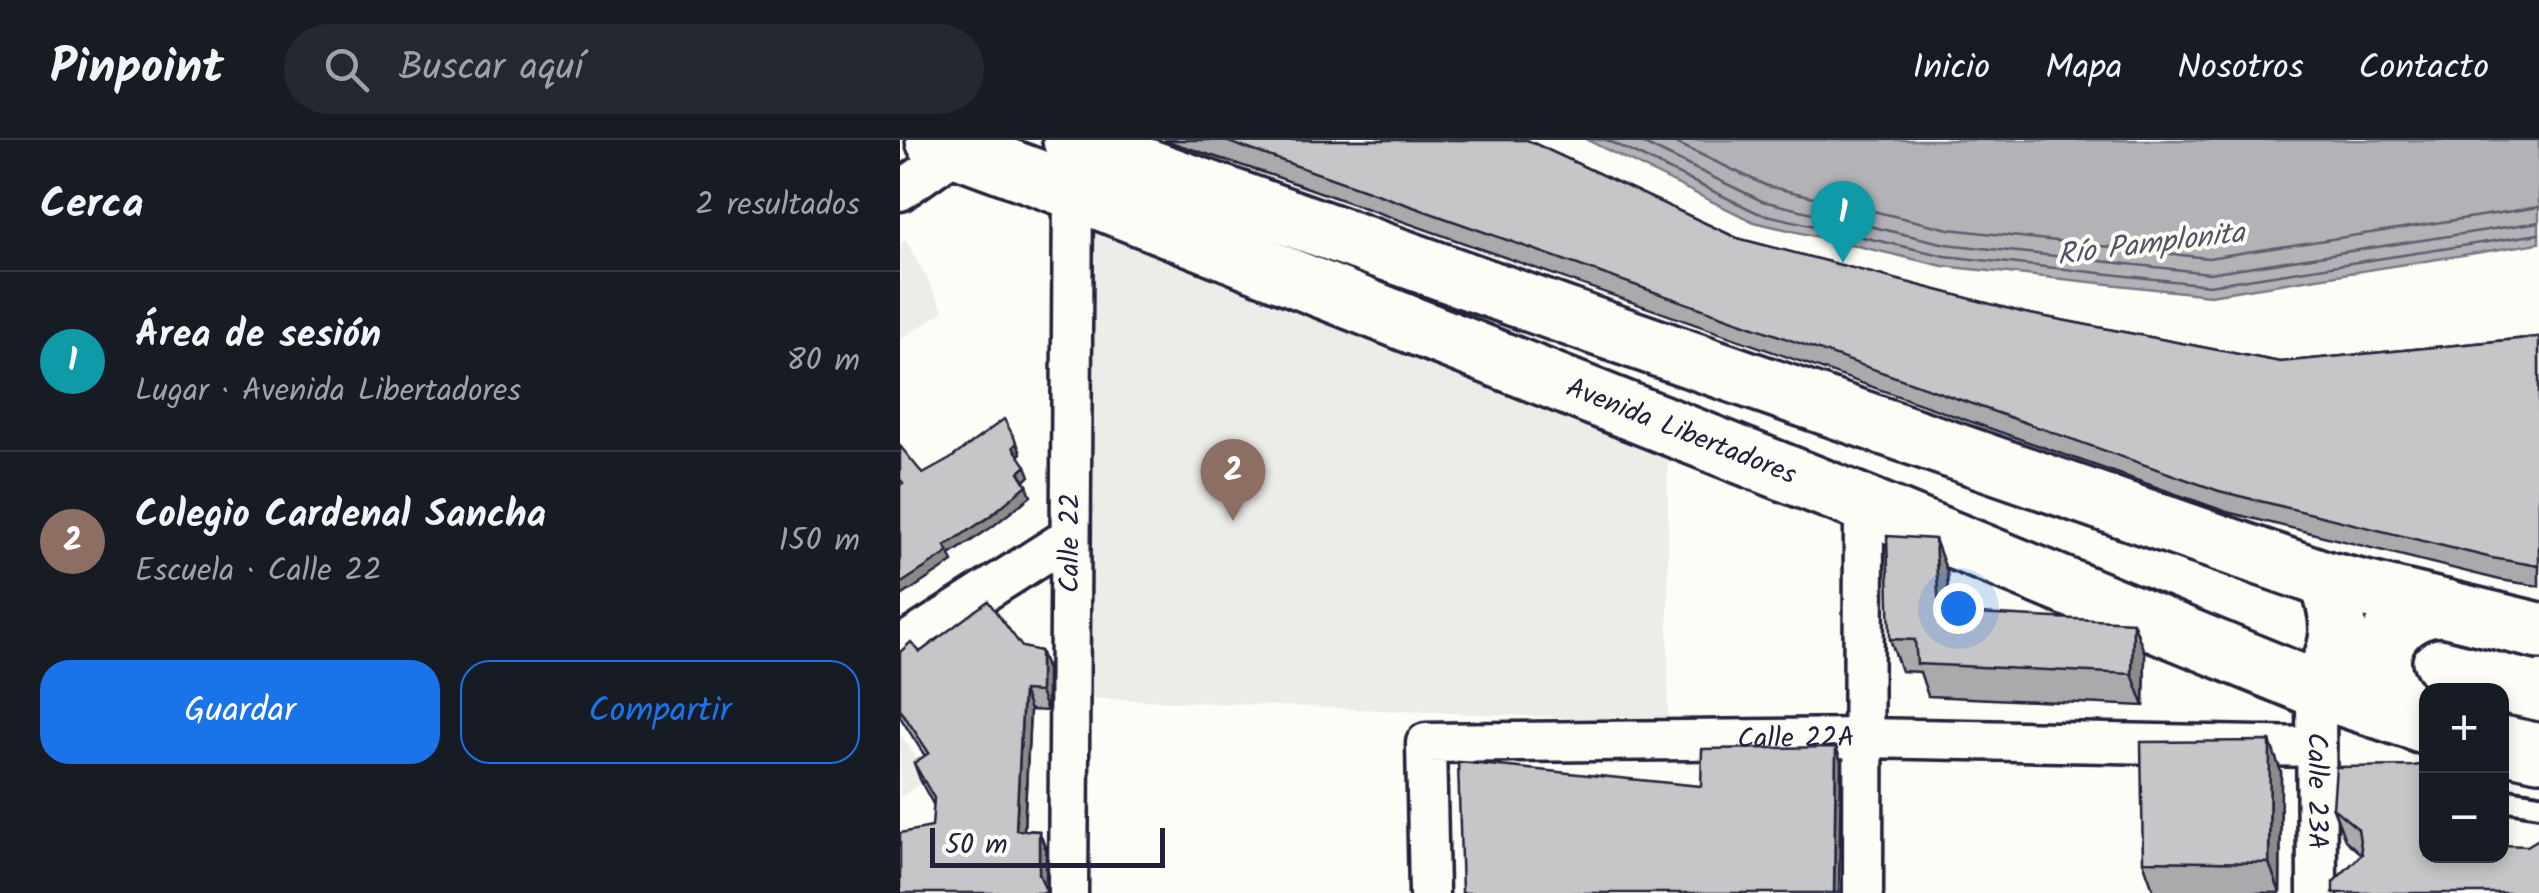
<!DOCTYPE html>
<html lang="es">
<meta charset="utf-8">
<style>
:root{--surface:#171b24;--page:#242831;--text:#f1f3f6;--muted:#9ea1a6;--line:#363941;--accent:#1a73e8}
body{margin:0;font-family:Kalam,sans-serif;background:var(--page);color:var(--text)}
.controls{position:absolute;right:30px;bottom:30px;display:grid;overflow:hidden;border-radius:20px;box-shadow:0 5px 15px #0003}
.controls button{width:90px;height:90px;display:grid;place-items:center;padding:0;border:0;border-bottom:2px solid var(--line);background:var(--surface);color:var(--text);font:50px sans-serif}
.scale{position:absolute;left:30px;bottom:25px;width:235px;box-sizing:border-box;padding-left:10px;border:5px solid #22223b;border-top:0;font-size:28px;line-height:35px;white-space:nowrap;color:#22223b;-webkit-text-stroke:8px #fdfcf7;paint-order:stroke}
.you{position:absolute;left:1058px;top:468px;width:35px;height:35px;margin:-25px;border:8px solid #fff;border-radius:50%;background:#1a73e8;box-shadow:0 0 0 15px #1a73e833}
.badge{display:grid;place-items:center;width:65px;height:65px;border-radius:50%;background:var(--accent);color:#fff;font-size:32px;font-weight:700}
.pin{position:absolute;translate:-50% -82px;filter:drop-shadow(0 2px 5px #0008)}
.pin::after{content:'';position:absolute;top:52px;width:35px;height:30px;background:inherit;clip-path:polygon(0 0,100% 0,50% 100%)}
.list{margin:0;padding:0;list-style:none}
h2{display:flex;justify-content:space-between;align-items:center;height:130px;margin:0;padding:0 40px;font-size:42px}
h2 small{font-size:32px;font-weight:400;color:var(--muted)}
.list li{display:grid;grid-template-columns:65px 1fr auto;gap:30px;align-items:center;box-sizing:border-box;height:180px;padding:0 40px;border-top:2px solid var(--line)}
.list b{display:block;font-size:38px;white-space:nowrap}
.list p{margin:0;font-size:32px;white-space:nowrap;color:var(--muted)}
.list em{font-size:32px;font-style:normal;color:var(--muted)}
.actions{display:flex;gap:20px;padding:30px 40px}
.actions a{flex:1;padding:22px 0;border:2px solid var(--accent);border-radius:30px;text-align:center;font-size:35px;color:var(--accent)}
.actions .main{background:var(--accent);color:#fff}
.icon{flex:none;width:55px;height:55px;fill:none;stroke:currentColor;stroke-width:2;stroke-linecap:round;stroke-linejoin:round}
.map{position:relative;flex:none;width:1639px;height:753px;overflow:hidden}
header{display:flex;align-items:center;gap:60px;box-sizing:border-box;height:140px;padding:0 50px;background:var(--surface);border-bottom:2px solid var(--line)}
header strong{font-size:48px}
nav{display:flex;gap:55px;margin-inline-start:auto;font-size:35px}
.search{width:700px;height:90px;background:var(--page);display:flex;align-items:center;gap:25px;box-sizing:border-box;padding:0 35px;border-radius:55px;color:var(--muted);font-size:38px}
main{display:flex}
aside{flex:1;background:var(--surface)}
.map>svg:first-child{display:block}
.built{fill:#ecece9}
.water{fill:#b2b2b7;stroke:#787885;stroke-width:2.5}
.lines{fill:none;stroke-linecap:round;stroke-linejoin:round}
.shore{stroke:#5c5c6d;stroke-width:2.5}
.service-casing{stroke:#22223b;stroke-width:28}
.minor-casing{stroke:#22223b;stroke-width:45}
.primary-casing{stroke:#22223b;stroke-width:62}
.service{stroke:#fdfcf7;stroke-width:20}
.minor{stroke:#fdfcf7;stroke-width:38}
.primary{stroke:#fdfcf7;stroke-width:55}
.wall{fill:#aaaaac;stroke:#22223b;stroke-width:2.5}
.shaded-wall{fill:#8b8b8c;stroke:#22223b;stroke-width:2.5}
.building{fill:#c6c6c8;stroke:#22223b;stroke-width:2.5}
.labels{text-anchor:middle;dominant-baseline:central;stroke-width:8;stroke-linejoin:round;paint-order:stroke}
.street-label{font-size:28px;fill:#22223b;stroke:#fdfcf7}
.water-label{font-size:30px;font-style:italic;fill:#545466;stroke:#fdfcf7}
</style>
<header>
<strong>Pinpoint</strong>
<div class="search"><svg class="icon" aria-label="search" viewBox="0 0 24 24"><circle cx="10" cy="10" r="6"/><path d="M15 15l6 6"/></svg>Buscar aquí</div>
<nav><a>Inicio</a><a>Mapa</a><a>Nosotros</a><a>Contacto</a></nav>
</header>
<main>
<aside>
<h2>Cerca<small>2 resultados</small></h2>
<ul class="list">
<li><span class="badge" style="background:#0f9aa8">1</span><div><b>Área de sesión</b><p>Lugar · Avenida Libertadores</p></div><em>80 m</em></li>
<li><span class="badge" style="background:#8d6e63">2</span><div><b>Colegio Cardenal Sancha</b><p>Escuela · Calle 22</p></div><em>150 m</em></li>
</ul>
<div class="actions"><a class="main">Guardar</a><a>Compartir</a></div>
</aside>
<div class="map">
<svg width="1639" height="753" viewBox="0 0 1639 753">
<rect width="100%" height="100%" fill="#fdfcf7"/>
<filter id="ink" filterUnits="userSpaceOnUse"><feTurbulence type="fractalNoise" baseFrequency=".01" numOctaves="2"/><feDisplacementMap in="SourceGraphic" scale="20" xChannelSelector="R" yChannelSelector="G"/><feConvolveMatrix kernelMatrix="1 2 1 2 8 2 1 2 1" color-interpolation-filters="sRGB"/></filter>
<g filter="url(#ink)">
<g class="built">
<polygon points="192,88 768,317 768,582 189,558"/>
<polygon points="6,100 44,171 0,200 0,104"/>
<polygon points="0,594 30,637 0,657"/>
</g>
<polygon class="water" points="687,0 1639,0 1639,103 1310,155 1043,126 854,82"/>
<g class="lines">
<g class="shore">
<polyline points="707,0 858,73 1045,116 1309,145 1639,94"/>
<polyline points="736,0 862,61 1046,104 1309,133 1639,82"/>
<polyline points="770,0 867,46 1049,89 1308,118 1639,67"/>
</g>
<g class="service-casing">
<polyline id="service" points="1602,659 1639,665"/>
</g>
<g class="minor-casing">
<g id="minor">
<polyline points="0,51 60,9"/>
<polyline points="0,506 170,397"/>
<path id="s1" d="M1416,549L1417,753"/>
<path id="s2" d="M168,753L173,51"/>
<path id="s3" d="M529,753L526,603L963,598L1416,607"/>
<polyline points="963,753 964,364"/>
</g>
</g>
<g class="primary-casing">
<g id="primary">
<path id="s4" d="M34,0L173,51L964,364L1416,549L1526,586"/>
<polyline points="171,0 694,186 1427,440 1639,491"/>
<path d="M1416,549C1442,509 1444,484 1427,440"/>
<path d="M1521,585C1511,573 1497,562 1490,548C1466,506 1503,466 1545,468"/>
<polyline points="1602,604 1639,612"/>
</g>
</g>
<use href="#service" class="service"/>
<use href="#minor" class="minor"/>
<use href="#primary" class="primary"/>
</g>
<g class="wall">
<polygon points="264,0 627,0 837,98 1125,173 1380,222 1639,197 1639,446 1600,440 1327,372 377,37"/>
<polygon points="1047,432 1049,473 1245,514 1244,566 1028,556 1020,532 1001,531 990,499"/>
<polygon points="122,507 140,511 147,530 147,571 130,570 124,690 139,691 146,710 33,664 21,642 14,623 25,616 0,577 0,512"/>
<polygon points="1381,632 1380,753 1254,752 1243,721"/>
<polygon points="1433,668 1526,716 1639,753 1462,715 1445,700"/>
</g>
<g class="shaded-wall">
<polygon points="117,303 121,313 116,317 113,307"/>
<polygon points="126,326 130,336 123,343 119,332"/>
<polygon points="127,345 131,356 92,387 50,415 53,422 0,457 0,444 45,406"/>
<polygon points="1035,399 1047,432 1050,505 1039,472"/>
<polygon points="1233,482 1245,514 1244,566 1232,534"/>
<polygon points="140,511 147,530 147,571 140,552"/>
<polygon points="123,551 130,570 123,709 116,690"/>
<polygon points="1370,601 1381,632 1380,753 1369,723"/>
<polygon points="936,607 941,621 939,753 934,753"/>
<polygon points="139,691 146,710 146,753 139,734"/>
</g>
<g class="building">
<polygon points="323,0 627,0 837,98 1125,173 1380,222 1639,197 1639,426 1592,418 1319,351"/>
<polygon points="104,279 117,303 113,307 126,326 119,332 127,345 89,377 45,406 49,412 0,444 0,345 3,343 0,339 0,306 23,334 50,319"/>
<polygon points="987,396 1035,399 1039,472 1233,482 1232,534 1017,524 1015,500 990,499"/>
<polygon points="88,461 122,507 140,511 140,552 123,551 116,690 139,691 139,734 147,753 0,753 0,693 32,687 34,658 14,623 29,613 0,569 0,512 11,502 20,512"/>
<polygon points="1370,601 1369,723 1243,721 1241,602"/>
<polygon points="936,607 934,753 562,753 558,622 801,646 802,609"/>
<polygon points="1526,624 1526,716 1602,716 1602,705 1627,706 1639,699 1639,753 1433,753 1433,742 1462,714 1458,689 1433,668 1436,627 1513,626"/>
</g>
</g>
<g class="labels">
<g class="street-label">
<text stroke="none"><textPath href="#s4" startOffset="802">Avenida Libertadores</textPath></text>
<text stroke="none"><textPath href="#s2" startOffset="350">Calle 22</textPath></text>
<text stroke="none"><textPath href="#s3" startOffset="520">Calle 22A</textPath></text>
<text stroke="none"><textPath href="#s1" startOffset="102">Calle 23A</textPath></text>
</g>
<g class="water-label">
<text transform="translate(1251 105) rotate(-7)">Río Pamplonita</text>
</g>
</g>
</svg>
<div class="controls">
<button>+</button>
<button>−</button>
</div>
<div class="scale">50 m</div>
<div class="you"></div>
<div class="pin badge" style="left:943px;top:123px;background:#0f9aa8">1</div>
<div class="pin badge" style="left:333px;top:381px;background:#8d6e63">2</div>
</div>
</main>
